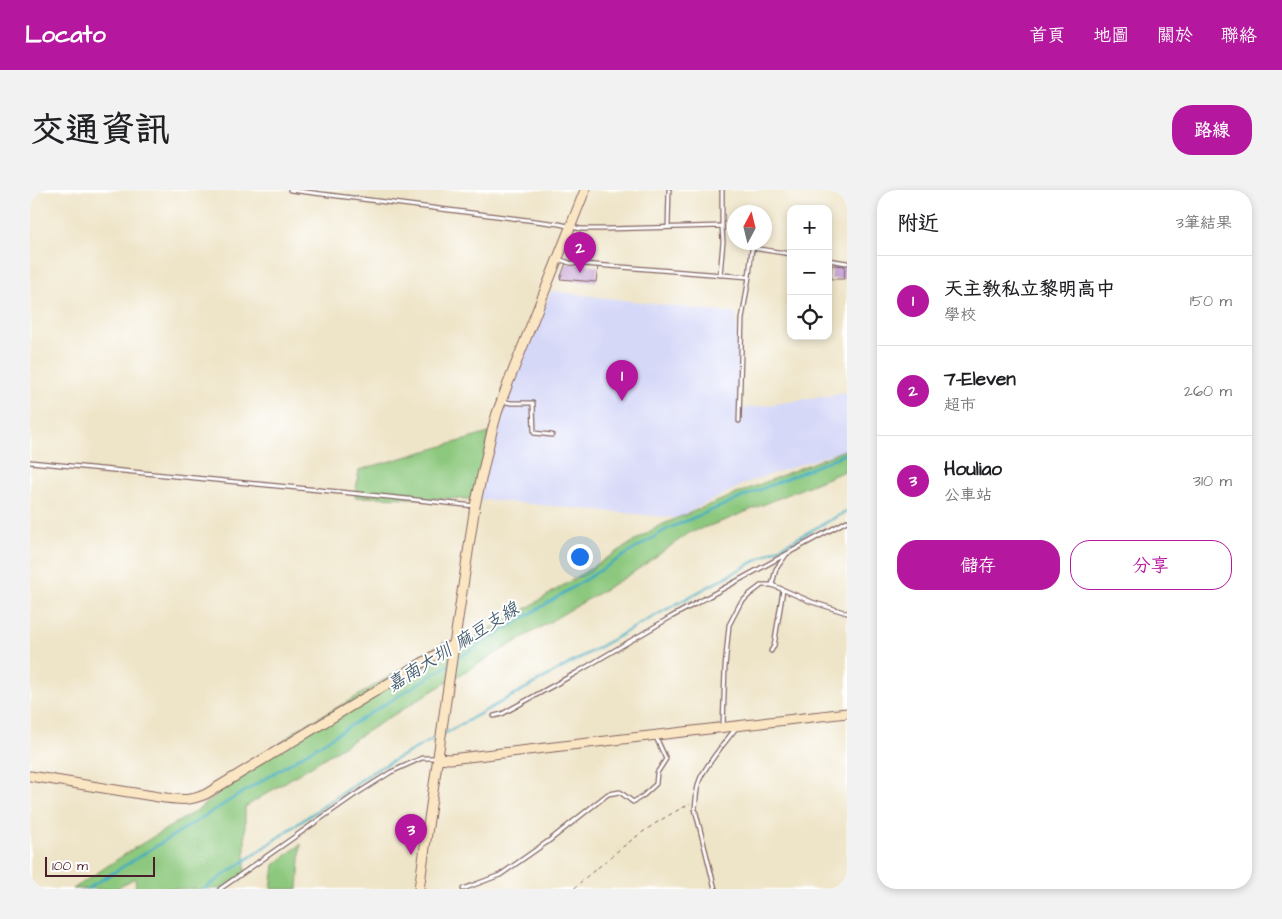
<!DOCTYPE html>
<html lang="zh-TW">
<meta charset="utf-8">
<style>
:root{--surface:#fff;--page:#f2f2f2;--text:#202124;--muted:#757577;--line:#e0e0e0;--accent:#b5179e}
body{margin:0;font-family:"Architects Daughter","LXGW WenKai TC",sans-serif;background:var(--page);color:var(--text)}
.controls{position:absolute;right:15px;top:15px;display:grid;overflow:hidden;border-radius:10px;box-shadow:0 2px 8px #0003}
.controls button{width:45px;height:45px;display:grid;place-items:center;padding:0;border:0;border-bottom:1px solid var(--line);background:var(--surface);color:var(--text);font:25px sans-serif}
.compass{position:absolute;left:697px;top:15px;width:45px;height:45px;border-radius:50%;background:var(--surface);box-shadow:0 2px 8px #0003;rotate:7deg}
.scale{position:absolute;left:15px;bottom:12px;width:110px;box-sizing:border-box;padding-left:5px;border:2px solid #4a1f2b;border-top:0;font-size:14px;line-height:18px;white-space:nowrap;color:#4a1f2b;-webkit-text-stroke:4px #fff;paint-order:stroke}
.you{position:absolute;left:549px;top:366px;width:18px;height:18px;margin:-12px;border:4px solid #fff;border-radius:50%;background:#1a73e8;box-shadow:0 0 0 8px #1a73e833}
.badge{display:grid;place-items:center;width:32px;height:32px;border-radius:50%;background:var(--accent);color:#fff;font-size:16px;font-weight:700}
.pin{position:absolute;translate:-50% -41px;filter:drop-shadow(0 1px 2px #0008)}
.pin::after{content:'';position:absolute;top:26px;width:18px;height:15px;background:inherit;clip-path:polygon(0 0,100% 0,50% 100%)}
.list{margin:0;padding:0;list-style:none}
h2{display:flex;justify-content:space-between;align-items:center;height:65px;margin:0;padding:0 20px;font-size:21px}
h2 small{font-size:16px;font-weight:400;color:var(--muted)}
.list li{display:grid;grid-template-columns:32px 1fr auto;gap:15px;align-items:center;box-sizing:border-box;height:90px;padding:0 20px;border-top:1px solid var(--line)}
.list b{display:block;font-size:19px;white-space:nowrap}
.list p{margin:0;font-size:16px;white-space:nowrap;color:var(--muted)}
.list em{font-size:16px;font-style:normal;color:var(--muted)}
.actions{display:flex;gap:10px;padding:15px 20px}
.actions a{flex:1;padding:11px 0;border:1px solid var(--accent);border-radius:20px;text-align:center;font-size:18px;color:var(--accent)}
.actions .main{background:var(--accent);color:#fff}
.icon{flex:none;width:28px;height:28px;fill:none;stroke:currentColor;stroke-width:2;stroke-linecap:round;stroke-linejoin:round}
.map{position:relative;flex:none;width:817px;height:699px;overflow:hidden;border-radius:20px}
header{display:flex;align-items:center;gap:30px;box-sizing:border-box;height:70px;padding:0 25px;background:var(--accent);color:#fff}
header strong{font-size:24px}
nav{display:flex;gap:28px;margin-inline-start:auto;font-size:18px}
.intro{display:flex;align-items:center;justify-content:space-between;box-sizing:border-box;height:120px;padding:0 30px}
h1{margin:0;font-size:35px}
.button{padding:12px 22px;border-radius:20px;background:var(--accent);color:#fff;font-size:18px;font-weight:700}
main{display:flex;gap:30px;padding:0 30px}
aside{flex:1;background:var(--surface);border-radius:20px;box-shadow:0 2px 8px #0003}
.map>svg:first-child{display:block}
.built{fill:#d6d8f8}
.green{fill:#8cc87d;stroke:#6b7454}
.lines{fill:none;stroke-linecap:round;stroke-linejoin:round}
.stream{stroke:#41acc0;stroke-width:2.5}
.building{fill:#be97cf}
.lane-casing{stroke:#836462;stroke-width:5.5}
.secondary-casing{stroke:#836462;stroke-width:11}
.path{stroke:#836462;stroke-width:1;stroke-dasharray:4 4;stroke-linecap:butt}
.lane{stroke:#fff;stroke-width:3}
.secondary{stroke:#fbe6c4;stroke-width:9}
.labels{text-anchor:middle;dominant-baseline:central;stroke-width:4;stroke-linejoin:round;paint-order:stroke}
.water-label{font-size:18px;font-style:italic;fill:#465e6e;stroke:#fff}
</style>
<header>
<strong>Locato</strong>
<nav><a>首頁</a><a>地圖</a><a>關於</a><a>聯絡</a></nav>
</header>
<div class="intro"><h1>交通資訊</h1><a class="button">路線</a></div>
<main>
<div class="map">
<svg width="817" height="699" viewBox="0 0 817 699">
<rect width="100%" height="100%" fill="#fff"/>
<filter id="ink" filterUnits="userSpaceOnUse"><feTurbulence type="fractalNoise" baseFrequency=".02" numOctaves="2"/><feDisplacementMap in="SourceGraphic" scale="10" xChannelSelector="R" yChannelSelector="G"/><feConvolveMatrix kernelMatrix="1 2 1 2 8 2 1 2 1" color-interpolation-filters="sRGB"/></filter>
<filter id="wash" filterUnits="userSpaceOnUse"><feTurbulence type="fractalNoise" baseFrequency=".0096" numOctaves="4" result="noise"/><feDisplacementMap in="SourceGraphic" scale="20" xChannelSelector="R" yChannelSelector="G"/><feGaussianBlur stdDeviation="1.12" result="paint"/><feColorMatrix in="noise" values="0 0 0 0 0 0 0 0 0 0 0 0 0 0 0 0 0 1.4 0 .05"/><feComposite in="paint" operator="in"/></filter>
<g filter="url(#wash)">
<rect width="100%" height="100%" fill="#eee4c7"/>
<polygon class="built" points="521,101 706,124 711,219 817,203 817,259 718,292 647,328 447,309 459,243"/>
<g class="green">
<polygon points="459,243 447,309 325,307 329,280"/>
<polygon points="817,259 817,280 696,330 659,343 601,384 407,498 215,617 215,685 196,695 196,699 106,699 105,688 85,699 43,699 103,659 169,619 268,539 326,507 414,452 438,450 481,428 627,337 647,328"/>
<polygon points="271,654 268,699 241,699 244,675"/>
</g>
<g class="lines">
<g class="stream">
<polyline points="424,471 637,339 817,263"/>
<polyline points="414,544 630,423 817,321"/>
<polyline points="57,699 420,474"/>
<polyline points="174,699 344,581 409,546"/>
</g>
</g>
<g id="blocks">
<g class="building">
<polygon points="536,73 568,76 566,92 530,89"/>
<polygon points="802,75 815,76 814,89 801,89"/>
</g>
</g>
</g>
<g filter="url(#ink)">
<use href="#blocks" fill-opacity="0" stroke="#836462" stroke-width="1"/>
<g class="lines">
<g class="lane-casing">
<g id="lane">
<polyline points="260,0 529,34 551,39 576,39 692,36 693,52 690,85"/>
<polyline points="692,0 692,36"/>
<polyline points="638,37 639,0"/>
<polyline points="528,69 540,73 719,87"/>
<polyline points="798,70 817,73"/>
<polyline points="472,211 481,213 503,213 504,243 522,245"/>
<polyline points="709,231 712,129 719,87 722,58 761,64"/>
<polyline points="0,272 320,303 445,316"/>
<polyline points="742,395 746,379 756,365"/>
<polyline points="741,461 744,456 753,400"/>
<polyline points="464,526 472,524 546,483 641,427 817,331"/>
<polyline points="693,536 695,477 699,435 710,414 720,404 732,395 742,395 782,412 817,423"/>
<polyline points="190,699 323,606 361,582 392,568 407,568"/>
<polyline points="433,699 470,685 520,650 578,604 590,602 603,612 613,606 626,594 627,583 636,569 625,545"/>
<path d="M685,699L665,619C666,610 666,598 670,589C679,570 694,554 706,538"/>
</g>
</g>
<g class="secondary-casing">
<g id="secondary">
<polyline points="408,568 420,569 817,523"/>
<path d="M0,586L135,608C152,610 160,611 176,604L425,453"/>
<polyline points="389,699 423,462 445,316 462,241 467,223 477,196 555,0"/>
</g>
</g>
<path class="path" d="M544,699C552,690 561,683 570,676C597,652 627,630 660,614"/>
<use href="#lane" class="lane"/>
<use href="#secondary" class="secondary"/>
</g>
</g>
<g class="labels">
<g class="water-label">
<text transform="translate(423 457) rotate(-32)">嘉南大圳 麻豆支線</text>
</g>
</g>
</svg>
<div class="controls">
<button>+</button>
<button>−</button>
<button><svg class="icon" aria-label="locate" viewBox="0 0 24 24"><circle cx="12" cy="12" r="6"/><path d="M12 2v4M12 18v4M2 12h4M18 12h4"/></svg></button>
</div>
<svg class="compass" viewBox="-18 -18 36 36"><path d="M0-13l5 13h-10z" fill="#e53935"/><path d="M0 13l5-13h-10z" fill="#757577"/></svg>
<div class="scale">100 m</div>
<div class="you"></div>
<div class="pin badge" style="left:592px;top:211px">1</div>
<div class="pin badge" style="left:550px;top:83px">2</div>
<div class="pin badge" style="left:381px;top:665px">3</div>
</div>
<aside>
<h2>附近<small>3筆結果</small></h2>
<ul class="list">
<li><span class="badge">1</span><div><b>天主教私立黎明高中</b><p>學校</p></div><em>150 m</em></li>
<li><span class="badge">2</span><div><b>7-Eleven</b><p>超市</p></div><em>260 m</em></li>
<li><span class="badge">3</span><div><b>Houliao</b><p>公車站</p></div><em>310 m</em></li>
</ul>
<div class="actions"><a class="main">儲存</a><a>分享</a></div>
</aside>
</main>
